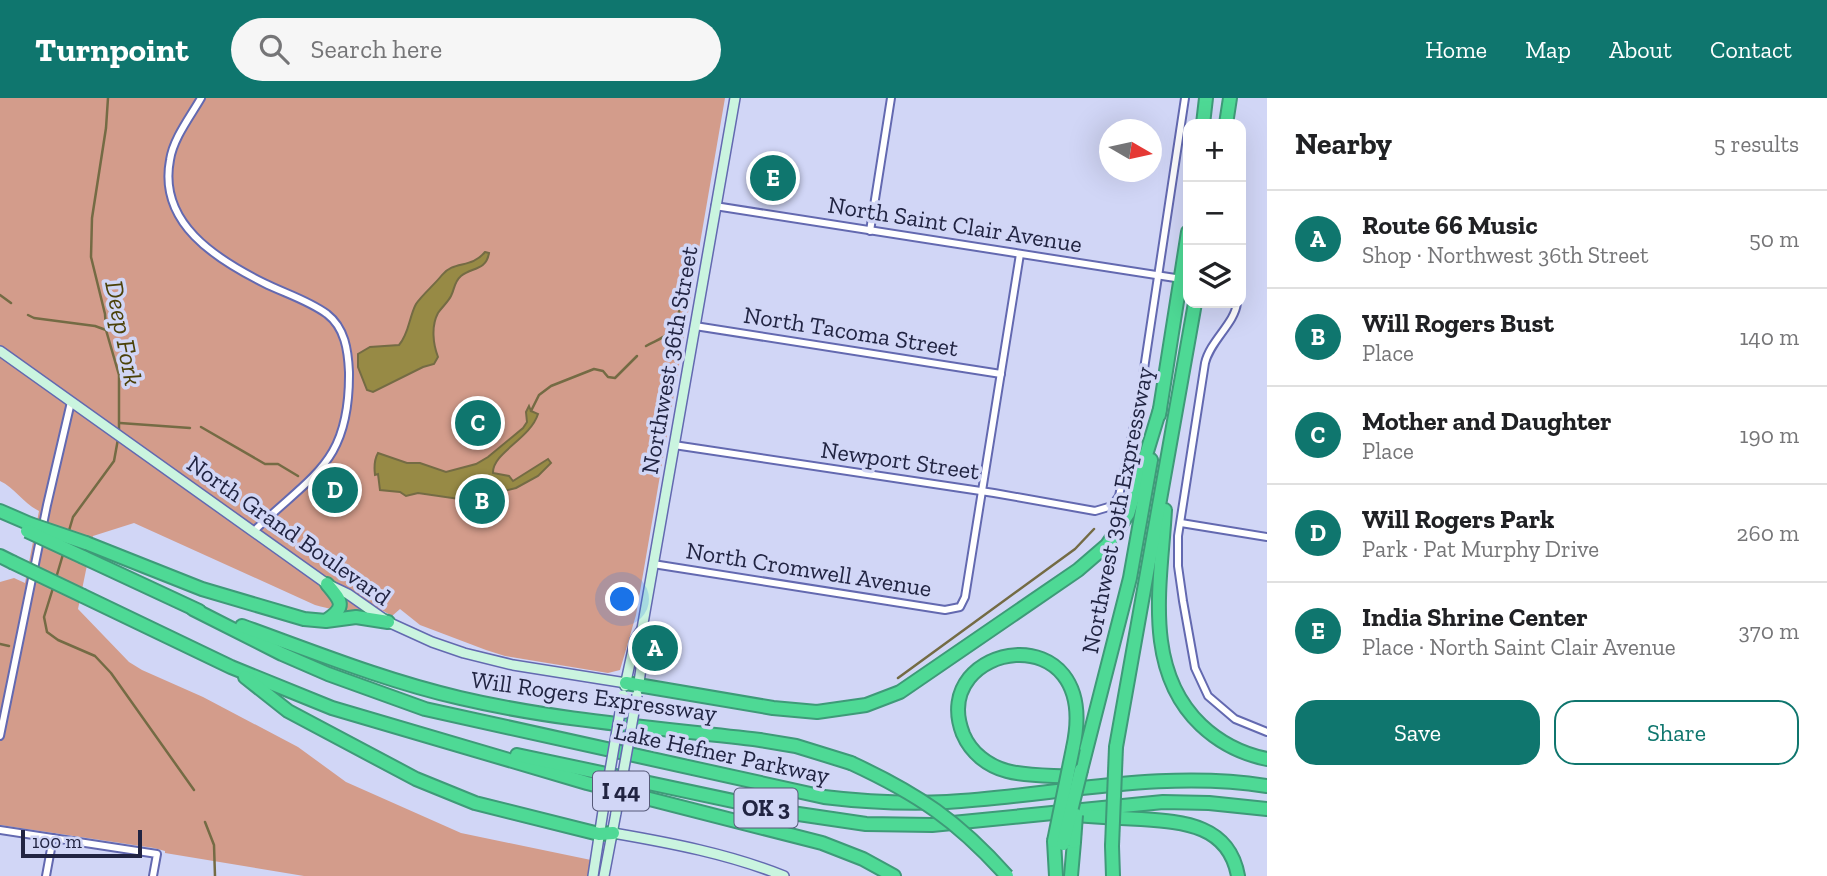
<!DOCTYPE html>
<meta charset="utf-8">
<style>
:root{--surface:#fff;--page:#f6f6f6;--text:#202124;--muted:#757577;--line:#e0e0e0;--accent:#0f766e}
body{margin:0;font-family:"Zilla Slab",serif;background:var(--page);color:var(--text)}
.controls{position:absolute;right:21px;top:21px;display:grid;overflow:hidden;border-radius:14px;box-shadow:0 7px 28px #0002}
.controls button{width:63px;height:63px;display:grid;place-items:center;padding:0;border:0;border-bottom:2px solid var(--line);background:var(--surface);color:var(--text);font:35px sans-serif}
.compass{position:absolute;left:1099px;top:21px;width:63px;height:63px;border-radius:50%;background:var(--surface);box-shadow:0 7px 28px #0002;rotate:99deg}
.scale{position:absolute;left:21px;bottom:18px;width:121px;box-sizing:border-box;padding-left:7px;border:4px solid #212442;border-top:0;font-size:19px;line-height:24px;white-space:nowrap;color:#212442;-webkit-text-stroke:5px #d1d6f6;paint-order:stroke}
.you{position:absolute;left:623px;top:502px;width:24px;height:24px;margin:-18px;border:5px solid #fff;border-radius:50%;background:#1a73e8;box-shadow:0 0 0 10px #1a73e833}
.badge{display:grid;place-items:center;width:46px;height:46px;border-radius:50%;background:var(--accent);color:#fff;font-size:23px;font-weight:700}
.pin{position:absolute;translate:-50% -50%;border:4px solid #fff;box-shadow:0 2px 7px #0006}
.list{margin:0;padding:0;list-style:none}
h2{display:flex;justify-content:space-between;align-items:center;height:91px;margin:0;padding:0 28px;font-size:30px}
h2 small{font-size:23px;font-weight:400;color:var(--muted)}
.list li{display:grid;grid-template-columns:46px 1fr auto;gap:21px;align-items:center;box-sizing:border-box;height:98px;padding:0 28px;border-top:2px solid var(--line)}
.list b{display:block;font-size:26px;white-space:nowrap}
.list p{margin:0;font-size:23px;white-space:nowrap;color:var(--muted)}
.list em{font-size:23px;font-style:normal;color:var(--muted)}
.actions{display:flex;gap:14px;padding:21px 28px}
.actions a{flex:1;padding:16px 0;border:2px solid var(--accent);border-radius:21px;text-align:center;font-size:24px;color:var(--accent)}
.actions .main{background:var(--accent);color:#fff}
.icon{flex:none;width:38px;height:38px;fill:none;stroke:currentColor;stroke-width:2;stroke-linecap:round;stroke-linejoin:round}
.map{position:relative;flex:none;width:1267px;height:778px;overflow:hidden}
header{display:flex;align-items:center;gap:42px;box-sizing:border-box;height:98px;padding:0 35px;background:var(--accent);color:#fff}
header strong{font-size:33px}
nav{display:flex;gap:38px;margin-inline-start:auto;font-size:24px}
.search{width:490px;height:63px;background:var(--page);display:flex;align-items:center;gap:18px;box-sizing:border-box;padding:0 24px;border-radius:38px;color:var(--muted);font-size:26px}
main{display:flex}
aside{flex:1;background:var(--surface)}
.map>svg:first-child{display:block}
.green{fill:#d39c8b}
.water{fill:#978a45;stroke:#746b44;stroke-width:2}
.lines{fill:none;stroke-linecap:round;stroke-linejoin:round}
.stream{stroke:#746b44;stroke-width:2.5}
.street-casing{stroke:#6369b0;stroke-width:10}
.secondary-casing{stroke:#6369b0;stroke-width:12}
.highway-casing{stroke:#3e9a78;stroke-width:16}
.street{stroke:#fff;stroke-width:6}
.secondary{stroke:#caf4df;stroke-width:9}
.highway{stroke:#4ed995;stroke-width:12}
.secondary-bridge-casing{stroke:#6369b0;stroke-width:12;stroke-linecap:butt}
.highway-bridge-casing{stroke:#3e9a78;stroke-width:16;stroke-linecap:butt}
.secondary-bridge{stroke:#caf4df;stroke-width:9}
.highway-bridge{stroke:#4ed995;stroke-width:12}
.labels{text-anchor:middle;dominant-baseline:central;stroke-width:7;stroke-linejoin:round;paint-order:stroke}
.shield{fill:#d1d6f6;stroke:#565978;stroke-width:2}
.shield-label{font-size:23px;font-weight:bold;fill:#212442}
.street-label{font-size:24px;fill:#212442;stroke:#d1d6f6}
.water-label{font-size:26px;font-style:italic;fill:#4b4108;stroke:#d1d6f6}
</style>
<header>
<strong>Turnpoint</strong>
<div class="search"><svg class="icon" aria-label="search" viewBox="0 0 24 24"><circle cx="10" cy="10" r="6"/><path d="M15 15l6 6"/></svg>Search here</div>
<nav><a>Home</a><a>Map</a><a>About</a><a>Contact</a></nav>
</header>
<main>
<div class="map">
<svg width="1267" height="778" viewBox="0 0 1267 778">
<rect width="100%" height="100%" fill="#d1d6f6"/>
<path class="green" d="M0,0H725L636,517L620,572L608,575L505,558L486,552L420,527L400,511L392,518L380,511C357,517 338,513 315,507L134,425L93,438L78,511L129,564L142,572L203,599L298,649L346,684L461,735L591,762L589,778H304L165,755V753L154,750L0,727V484L14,480L25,485L39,413C23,405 15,390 0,383Z"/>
<g class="water">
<path d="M485,154L489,155C486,173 472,169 461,178C454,184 455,190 451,198C448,204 442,209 438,215C431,228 433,246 438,259L434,266L423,269L373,294L367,292L358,269V256L370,249L399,247C409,236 409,219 416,206C422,197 435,186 442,177C454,162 471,171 485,154Z"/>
<path d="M529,308L531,313L538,316C530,341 492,355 493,375L509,378L513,383L548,361L551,365L538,378L516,390L493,396L471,394L459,401L418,395L406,398L400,394L380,392L378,376L375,377C374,369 374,362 378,355L407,365H420L446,374L476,366L488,359L523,330L527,324L526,314Z"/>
</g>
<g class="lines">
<g class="stream">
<polyline points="108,0 106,30 92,120 91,159 105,216 106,232 119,277 119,335"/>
<polyline points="0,197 11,205"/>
<polyline points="28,217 34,220 95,228 106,232"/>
<path d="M646,248C654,243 663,241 670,234C682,221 685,177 688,159L695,158"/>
<polyline points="531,313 539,297 551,288 594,271 603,273 608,279 615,280 637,258"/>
<polyline points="120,325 190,330"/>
<polyline points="201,329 265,366 278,366 298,378"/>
<polyline points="68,436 73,419 114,363 118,341"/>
<polyline points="56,480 64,453"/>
<polyline points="53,490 44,519 47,534 58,542 95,558 111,575 194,692"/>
<polyline points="0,546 9,548"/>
<polyline points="898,580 1075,451 1094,431"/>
<polyline points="205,724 214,747 215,778"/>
</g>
<g class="street-casing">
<g id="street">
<path d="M201,0C190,19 173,41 170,62C158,125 216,161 264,185C284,195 308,202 327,216C345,230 348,252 349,274C350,366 312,376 254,433"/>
<polyline points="715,108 1188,182"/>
<polyline points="870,133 891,0"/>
<path d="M1237,205C1235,225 1210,243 1205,265L1178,438V468L1183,503L1195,570L1208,598L1235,621L1267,634"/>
<polyline points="695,228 1001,276"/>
<polyline points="674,347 994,395 1095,413 1112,408 1119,398 1139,304 1185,0"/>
<polyline points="1181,425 1267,439"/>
<polyline points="653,466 945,512 960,509 965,499 1020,156"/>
<polyline points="0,638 47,407 71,304"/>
<polyline points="0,732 157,756 153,778"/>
<polyline points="46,778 53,740"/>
</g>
</g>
<g class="secondary-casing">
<g id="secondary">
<polyline points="0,253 327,486 348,496 388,524 432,544 464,555 513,567 626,585"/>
<polyline points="625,588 635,542 642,531 735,0"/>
<polyline points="638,591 645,543 642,531"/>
<path d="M613,735C671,745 729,756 784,778"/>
<polyline points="593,778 603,713"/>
<polyline points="604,778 616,715"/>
</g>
</g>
<g class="highway-casing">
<g id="highway">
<polyline points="1203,26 1206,0"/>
<polyline points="1226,26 1230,0"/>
<polyline points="1159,317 1188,134"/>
<path d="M1165,412C1161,484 1142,571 1201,627C1220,645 1242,656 1267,661"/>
<polyline points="0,413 30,426"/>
<polyline points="86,445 202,491 304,521 326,523 356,519 388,524"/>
<polyline points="0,458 12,464"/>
<polyline points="83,459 199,513"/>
<polyline points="83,498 231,569 332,610 587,685 822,745 863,761 894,778"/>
<path d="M193,511L282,556L328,576L425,611L824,699C865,704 905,706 947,704C1054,698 1159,671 1267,688"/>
<path d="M327,522C347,508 341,503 327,486"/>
<path d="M242,528C314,554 386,583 460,600C558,623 660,630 760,642L796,648L851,665"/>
<polyline points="245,579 288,613 416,681 475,705 599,736 613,735"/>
<polyline points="626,585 773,610 817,614 866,607 900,594 1078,472 1107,447 1128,416 1160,311"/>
<polyline points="1116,649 1195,205"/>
<path d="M1073,650C1103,513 927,544 963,636C971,655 988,668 1007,673C1029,679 1054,677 1077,679"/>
<polyline points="517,657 785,714 866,726 932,727 1163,704 1209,705 1267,711"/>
<polyline points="1081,672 1130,480 1151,362"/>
<path d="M1076,717C1098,719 1119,720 1141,721C1184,724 1229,727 1238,778"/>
<polyline points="1054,743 1056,778"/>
<polyline points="1112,748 1113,778"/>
<polyline points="1071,778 1074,744"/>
</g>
</g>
<use href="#street" class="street"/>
<use href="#secondary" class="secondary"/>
<use href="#highway" class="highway"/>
<g class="secondary-bridge-casing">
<g id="secondary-bridge">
<polyline points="603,713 623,597"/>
<polyline points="616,715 637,597"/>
</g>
</g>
<g class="highway-bridge-casing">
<g id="highway-bridge">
<polyline points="30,426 86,445"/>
<polyline points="27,433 83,459"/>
<polyline points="12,464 83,498"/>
<path d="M851,665C918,696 958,723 1007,778"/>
<polyline points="1054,743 1073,650"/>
<polyline points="1074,744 1076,717"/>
<polyline points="1063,746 1081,672"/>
<polyline points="1112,748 1116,649"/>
</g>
</g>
<use href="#secondary-bridge" class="secondary-bridge"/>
<use href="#highway-bridge" class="highway-bridge"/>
</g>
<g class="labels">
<g class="shield">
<rect x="593" y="673.5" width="56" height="39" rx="5"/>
<rect x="734.5" y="690.5" width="63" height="39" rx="5"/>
</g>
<g class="shield-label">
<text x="621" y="693">I 44</text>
<text x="766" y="710">OK 3</text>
</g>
<g class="street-label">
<text transform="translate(955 126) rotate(9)">North Saint Clair Avenue</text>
<text transform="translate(851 233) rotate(9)">North Tacoma Street</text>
<text transform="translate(669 262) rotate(-80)">Northwest 36th Street</text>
<text transform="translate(900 362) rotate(8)">Newport Street</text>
<text transform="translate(1117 412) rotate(-79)">Northwest 39th Expressway</text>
<text transform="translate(289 432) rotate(35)">North Grand Boulevard</text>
<text transform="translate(809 471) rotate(9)">North Cromwell Avenue</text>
<text transform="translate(594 598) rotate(8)">Will Rogers Expressway</text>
<text transform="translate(722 655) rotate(12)">Lake Hefner Parkway</text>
</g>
<g class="water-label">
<text transform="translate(124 235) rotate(79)">Deep Fork</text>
</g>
</g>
</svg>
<div class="controls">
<button>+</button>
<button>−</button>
<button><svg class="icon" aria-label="layers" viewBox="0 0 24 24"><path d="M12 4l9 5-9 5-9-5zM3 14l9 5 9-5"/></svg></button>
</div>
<svg class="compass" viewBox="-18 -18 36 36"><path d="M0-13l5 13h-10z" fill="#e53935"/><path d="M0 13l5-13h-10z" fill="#757577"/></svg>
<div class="scale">100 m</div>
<div class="you"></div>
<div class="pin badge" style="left:655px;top:550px">A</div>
<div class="pin badge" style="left:482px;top:403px">B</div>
<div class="pin badge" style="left:478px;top:325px">C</div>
<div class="pin badge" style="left:335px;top:392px">D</div>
<div class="pin badge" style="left:773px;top:80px">E</div>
</div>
<aside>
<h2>Nearby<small>5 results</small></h2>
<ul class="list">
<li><span class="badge">A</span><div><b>Route 66 Music</b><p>Shop · Northwest 36th Street</p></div><em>50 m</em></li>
<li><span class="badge">B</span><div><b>Will Rogers Bust</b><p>Place</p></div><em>140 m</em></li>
<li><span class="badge">C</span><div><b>Mother and Daughter</b><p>Place</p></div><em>190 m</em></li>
<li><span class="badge">D</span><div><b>Will Rogers Park</b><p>Park · Pat Murphy Drive</p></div><em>260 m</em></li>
<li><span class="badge">E</span><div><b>India Shrine Center</b><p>Place · North Saint Clair Avenue</p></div><em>370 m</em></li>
</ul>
<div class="actions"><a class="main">Save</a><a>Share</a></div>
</aside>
</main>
